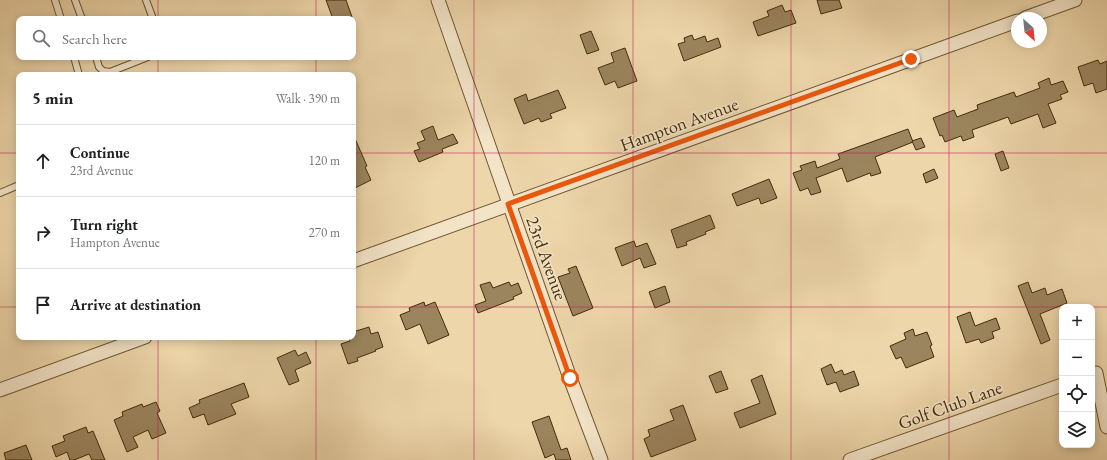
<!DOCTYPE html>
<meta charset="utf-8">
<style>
:root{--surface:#fff;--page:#f6f6f6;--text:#202124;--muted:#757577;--line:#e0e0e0}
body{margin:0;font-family:"EB Garamond",serif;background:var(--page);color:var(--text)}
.controls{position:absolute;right:12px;bottom:12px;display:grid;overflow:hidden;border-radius:8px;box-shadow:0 2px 10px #0003}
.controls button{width:36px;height:36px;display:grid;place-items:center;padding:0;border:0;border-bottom:1px solid var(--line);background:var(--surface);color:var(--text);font:20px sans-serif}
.compass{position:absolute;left:1011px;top:12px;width:36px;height:36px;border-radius:50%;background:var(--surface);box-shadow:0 2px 10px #0003;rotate:153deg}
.stop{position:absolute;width:12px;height:12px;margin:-9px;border:3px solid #ea580c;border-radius:50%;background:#fff}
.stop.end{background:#ea580c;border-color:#fff;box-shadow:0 1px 4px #0008}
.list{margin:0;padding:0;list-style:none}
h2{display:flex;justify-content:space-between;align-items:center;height:52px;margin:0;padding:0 16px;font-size:17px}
h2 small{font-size:13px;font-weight:400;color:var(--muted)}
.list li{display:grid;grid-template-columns:26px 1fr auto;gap:12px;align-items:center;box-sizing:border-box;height:72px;padding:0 16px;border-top:1px solid var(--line)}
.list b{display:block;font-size:15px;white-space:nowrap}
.list p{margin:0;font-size:13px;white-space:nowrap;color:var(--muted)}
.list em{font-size:13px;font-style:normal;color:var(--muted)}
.icon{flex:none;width:22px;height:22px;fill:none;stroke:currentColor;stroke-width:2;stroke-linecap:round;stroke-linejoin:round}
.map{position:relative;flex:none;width:1107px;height:460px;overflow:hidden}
.search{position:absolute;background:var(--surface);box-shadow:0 2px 10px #0003;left:16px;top:16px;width:340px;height:44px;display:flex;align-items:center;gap:10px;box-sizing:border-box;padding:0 14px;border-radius:8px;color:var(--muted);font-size:15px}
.panel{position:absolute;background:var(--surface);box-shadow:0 2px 10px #0003;left:16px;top:72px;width:340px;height:268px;border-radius:8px}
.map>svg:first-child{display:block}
.building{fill:#9b855e;stroke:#432d0b}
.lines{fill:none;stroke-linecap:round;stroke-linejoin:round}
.lane-casing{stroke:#6e5733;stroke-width:8}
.street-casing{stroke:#6e5733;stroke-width:15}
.lane{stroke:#f3e4c8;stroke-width:6}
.street{stroke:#f3e4c8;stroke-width:13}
.route{stroke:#ea580c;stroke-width:5}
.grid{fill:none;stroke:#c2185b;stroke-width:1;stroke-opacity:0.55}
.labels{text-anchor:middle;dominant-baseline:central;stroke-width:3;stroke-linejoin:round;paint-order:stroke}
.street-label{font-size:18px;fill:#432d0b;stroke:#f3e4c8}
</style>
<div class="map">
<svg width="1107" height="460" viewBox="0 0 1107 460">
<rect width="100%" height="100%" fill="#edd6aa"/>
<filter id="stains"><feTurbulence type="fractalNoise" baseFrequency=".005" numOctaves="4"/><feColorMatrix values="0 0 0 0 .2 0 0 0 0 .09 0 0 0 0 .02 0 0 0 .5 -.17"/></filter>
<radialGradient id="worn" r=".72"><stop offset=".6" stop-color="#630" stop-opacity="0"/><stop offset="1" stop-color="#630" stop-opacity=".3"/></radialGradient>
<g class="building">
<polygon points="326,0 346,0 352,17 346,19 333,19"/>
<polygon points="817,0 839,0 842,8 821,14"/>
<polygon points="782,5 785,12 791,10 796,23 758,36 753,22 769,16 767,11"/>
<polygon points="591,31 599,50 587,54 580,35"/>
<polygon points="692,35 694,40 705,36 707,42 718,38 721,47 684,61 678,44 685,42 684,38"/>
<polygon points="625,48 637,81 618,88 615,81 605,85 598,68 614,62 611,53"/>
<polygon points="1098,60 1100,64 1107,61 1107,89 1096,93 1093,83 1084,86 1078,67"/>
<polygon points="1049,78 1051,85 1063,81 1068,92 1060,95 1062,99 1048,104 1056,123 1043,128 1038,114 1011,124 1008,117 972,130 974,137 963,141 961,136 945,142 942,135 940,136 933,118 954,110 957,117 978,109 977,105 1014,92 1016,97 1040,88 1038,83"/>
<polygon points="558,90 566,108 550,114 552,118 541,122 539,118 524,124 514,99 526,94 528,101"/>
<polygon points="433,126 438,140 453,134 458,143 442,149 443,152 419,162 414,151 420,149 417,143 425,140 421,131"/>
<polygon points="908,129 913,142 875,157 881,173 871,176 870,173 847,182 842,168 816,178 821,192 811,195 808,188 800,191 793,173 802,170 800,166 815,161 817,168 840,159 838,154"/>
<polygon points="353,134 367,166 365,167 371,180 353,189"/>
<polygon points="921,138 925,147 916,150 912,141"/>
<polygon points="1003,151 1009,168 1001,171 995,154"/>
<polygon points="934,169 938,178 926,183 923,174"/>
<polygon points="769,179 777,198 761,204 759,198 737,206 732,194"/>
<polygon points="710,215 715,228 705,232 706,234 686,242 687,245 677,248 671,230"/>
<polygon points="634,241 636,247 647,243 656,264 644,268 640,258 622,266 615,248"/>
<polygon points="576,266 593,308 573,316 558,277 570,273 568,269"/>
<polygon points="490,282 493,288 509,282 511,286 518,283 522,293 513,297 514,299 478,313 475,305 486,301 480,285"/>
<polygon points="1028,282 1032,293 1045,288 1047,295 1062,289 1067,303 1040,314 1050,340 1041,344 1018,286"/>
<polygon points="665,286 670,302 655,308 649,292"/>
<polygon points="424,302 425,306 435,302 449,335 428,344 420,324 406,330 400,315 410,311 409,308"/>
<polygon points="970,312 975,326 996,318 1000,329 992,332 994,338 981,343 979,339 966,343 957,317"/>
<polygon points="369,327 371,334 378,332 383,347 375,350 376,351 357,358 358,361 348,364 341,344 350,341 348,337 353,337 353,332"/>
<polygon points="913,329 915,336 927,332 932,345 930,346 934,357 906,368 901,357 896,359 890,346 906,339 904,333"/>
<polygon points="295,350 298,356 306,352 311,363 295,370 299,381 289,385 277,358"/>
<polygon points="831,364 835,373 842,370 844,375 854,371 859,385 840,392 836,382 827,385 821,369"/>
<polygon points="721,371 728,389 716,393 709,376"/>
<polygon points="762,375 776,414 740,428 734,413 760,403 751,380"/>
<polygon points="244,383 249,397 231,404 236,414 208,425 204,414 193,418 189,408 200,403 199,400"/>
<polygon points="156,402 160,411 157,413 166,433 152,439 148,430 133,437 138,447 127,452 114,420 123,416 122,412 142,404 143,407"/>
<polygon points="683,405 696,440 651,457 644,439 650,436 648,430 674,420 670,410"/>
<polygon points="549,416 561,450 567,448 571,460 556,460 554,454 545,458 532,422"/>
<polygon points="86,427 88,433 93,431 105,460 92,460 89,454 74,460 70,460 67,452 56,457 52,446 65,441 63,436"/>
<polygon points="26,445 32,460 6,460 4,453"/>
</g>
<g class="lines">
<g class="lane-casing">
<g id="lane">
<polyline points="55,0 61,19"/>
<polyline points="75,0 82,19"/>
<polyline points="146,0 153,19"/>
<polyline points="74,57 79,75"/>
<polyline points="96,57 99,67 103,71 110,72 148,57"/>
<polyline points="0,193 19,185"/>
</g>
</g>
<g class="street-casing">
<g id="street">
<polyline points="438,0 570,378 601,460"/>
<polyline points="1025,18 1075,0"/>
<polyline points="353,261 1017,21"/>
<polyline points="1096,373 1107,427"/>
<polyline points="0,390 145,337"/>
<polyline points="850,460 1062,385"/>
</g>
</g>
<use href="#lane" class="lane"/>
<use href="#street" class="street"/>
</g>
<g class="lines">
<polyline class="route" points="570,378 508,204 911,59"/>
</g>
<path class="grid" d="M158,0V19M316,0V19M474,0V460M633,0V460M791,0V460M949,0V460M158,57V75M316,57V75M0,153H19M353,153H1107M0,307H19M353,307H1107M158,337V460M316,337V460"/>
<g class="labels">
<g class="street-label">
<text transform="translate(679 124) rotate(-20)">Hampton Avenue</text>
<text transform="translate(547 258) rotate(70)">23rd Avenue</text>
<text transform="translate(950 405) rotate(-20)">Golf Club Lane</text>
</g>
</g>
<rect width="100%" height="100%" filter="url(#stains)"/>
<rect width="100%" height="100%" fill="url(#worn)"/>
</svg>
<div class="controls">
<button>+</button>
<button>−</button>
<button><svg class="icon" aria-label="locate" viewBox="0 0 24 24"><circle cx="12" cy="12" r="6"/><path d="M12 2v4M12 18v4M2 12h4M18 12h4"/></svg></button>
<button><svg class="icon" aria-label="layers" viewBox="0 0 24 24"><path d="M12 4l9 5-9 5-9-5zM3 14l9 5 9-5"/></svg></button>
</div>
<svg class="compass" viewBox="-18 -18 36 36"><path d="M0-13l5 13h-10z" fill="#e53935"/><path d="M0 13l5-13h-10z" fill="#757577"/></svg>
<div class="stop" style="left:570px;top:378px"></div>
<div class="stop end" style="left:911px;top:59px"></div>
<div class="search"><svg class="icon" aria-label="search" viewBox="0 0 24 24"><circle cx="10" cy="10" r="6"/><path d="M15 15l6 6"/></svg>Search here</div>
<section class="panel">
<h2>5 min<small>Walk · 390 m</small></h2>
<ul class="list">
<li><svg class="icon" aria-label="ahead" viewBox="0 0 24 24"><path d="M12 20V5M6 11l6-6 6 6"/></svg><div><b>Continue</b><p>23rd Avenue</p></div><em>120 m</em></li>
<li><svg class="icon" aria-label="right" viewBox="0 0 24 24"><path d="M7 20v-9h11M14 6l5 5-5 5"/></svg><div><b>Turn right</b><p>Hampton Avenue</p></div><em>270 m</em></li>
<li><svg class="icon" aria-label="arrive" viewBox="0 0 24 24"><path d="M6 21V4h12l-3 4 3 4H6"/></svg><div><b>Arrive at destination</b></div></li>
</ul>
</section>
</div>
